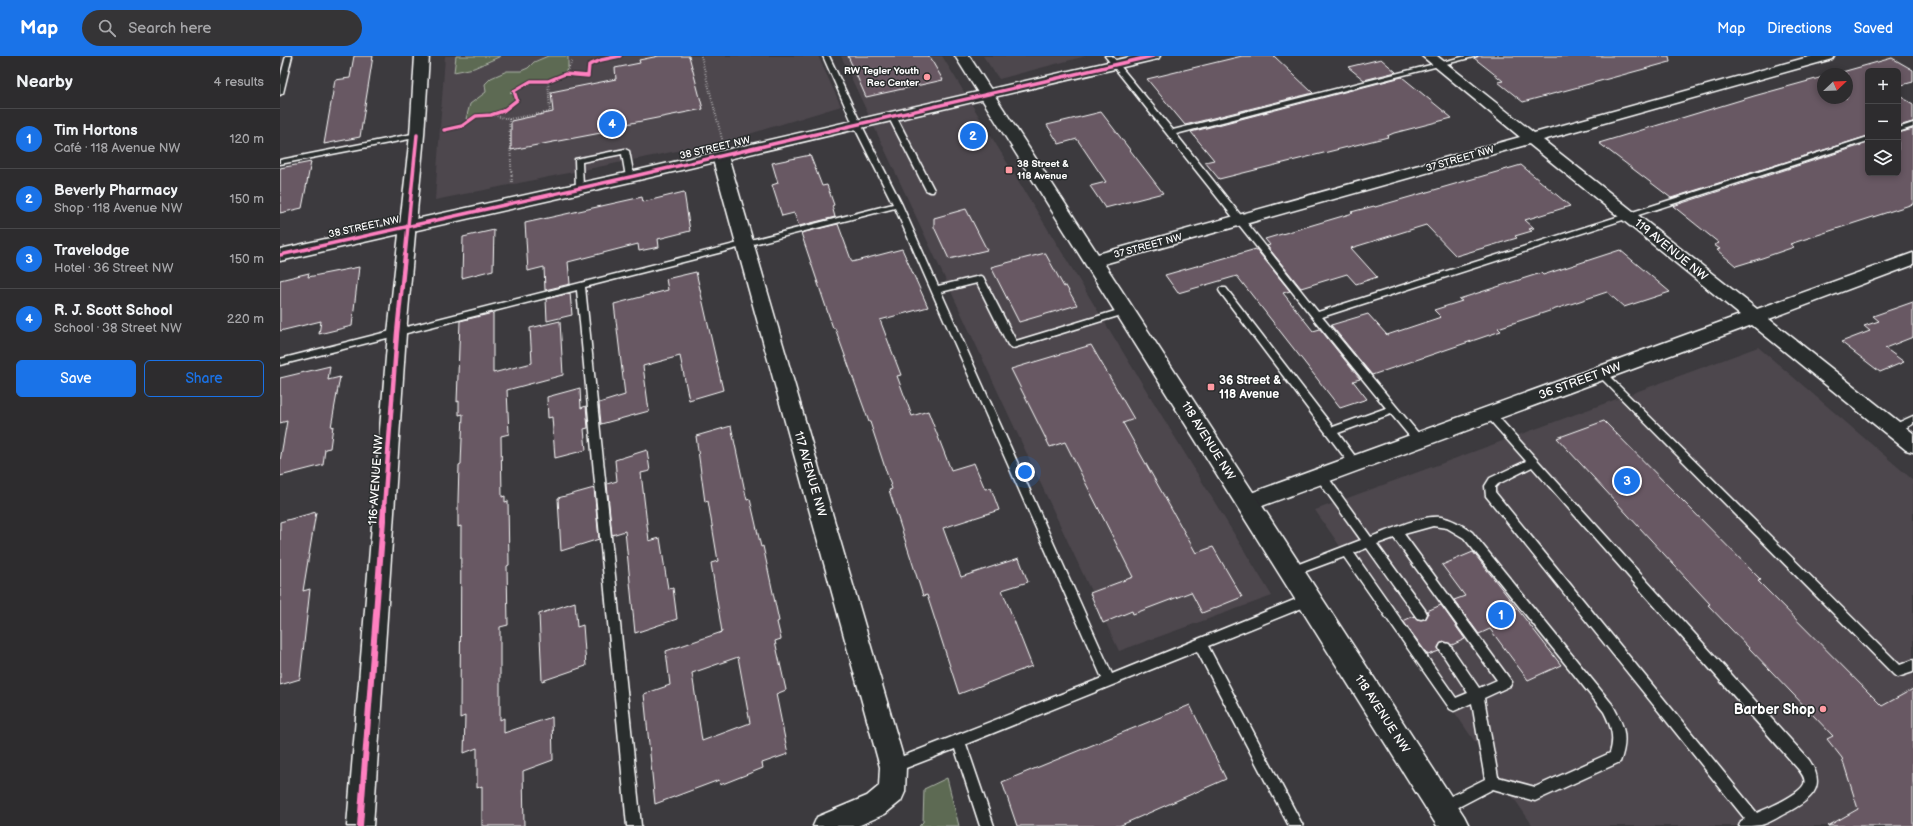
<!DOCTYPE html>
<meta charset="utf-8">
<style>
:root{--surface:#2d2c2e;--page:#353436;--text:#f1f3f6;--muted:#a7a7aa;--line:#48484a;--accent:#1a73e8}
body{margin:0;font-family:"Balsamiq Sans",sans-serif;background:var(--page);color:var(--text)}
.controls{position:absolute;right:12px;top:12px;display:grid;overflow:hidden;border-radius:6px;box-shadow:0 2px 6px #0003}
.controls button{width:36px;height:36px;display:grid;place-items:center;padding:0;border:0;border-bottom:1px solid var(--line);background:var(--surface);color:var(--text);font:20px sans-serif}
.compass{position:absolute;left:1537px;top:12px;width:36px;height:36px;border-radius:50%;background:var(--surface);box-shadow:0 2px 6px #0003;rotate:67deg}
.you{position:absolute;left:745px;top:416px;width:14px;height:14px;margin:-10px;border:3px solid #fff;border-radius:50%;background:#1a73e8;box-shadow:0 0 0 6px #1a73e833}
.badge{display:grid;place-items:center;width:26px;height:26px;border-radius:50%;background:var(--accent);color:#fff;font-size:13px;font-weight:700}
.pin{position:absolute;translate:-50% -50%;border:2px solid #fff;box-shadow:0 1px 4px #0006}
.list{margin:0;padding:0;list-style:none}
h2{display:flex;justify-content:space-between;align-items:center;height:52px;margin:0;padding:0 16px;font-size:17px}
h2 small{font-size:13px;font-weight:400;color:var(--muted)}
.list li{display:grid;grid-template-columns:26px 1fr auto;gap:12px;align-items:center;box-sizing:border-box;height:60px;padding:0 16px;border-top:1px solid var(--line)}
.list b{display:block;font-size:15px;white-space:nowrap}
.list p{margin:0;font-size:13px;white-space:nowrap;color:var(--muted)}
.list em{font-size:13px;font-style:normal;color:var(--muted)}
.actions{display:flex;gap:8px;padding:12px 16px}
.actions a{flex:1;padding:9px 0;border:1px solid var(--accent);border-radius:6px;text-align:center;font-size:14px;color:var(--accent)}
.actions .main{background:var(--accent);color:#fff}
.icon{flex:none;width:22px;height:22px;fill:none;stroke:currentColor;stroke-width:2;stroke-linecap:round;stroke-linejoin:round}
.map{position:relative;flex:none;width:1633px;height:770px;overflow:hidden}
header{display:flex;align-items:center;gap:24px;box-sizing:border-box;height:56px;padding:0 20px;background:var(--accent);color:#fff}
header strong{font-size:19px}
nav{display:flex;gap:22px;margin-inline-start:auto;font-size:14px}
.search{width:280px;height:36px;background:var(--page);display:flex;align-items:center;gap:10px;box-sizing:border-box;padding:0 14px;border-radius:22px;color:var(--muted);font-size:15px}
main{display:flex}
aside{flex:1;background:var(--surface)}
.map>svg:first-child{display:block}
.built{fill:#4d474d}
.green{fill:#5d6b53;stroke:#aeb5a9}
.building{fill:#675863;stroke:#fff;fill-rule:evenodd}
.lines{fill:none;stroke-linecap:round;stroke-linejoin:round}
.service-casing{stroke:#fff;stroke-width:3}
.minor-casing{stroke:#fff;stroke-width:3}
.tertiary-casing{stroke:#fff;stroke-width:3}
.secondary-casing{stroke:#fff;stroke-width:3}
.path{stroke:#fff;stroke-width:2;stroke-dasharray:0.5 2;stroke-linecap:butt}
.service{fill:#2a2d2e;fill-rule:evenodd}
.minor{fill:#2a2d2e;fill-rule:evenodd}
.tertiary{fill:#2a2d2e;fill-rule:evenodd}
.secondary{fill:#2a2d2e;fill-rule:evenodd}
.cycleway-far2-casing{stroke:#2a2d2e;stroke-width:5.5}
.cycleway-far1-casing{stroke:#2a2d2e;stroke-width:7}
.cycleway-casing{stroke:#2a2d2e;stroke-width:8}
.cycleway-far2{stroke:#ff80c0;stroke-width:3.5}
.cycleway-far1{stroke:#ff80c0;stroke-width:4.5}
.cycleway{stroke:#ff80c0;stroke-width:6}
.poi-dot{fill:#ff9aa2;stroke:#2a2d2e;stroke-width:1.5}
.labels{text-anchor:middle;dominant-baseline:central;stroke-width:3;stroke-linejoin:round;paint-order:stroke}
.far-poi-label{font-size:10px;font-weight:bold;fill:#fff;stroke:#2a2d2e;text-anchor:end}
.far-street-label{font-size:10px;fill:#fff;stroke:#2a2d2e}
.street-label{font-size:12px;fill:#fff;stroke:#2a2d2e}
.poi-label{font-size:12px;font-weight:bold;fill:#fff;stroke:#2a2d2e;text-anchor:start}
.near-poi-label{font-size:14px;font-weight:bold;fill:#fff;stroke:#2a2d2e;text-anchor:end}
</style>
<header>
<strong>Map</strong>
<div class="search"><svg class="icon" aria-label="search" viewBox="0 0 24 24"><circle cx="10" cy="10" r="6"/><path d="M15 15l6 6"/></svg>Search here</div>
<nav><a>Map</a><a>Directions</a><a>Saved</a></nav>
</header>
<main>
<aside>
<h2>Nearby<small>4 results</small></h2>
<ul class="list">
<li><span class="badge">1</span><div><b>Tim Hortons</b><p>Café · 118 Avenue NW</p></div><em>120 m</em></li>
<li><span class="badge">2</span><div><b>Beverly Pharmacy</b><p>Shop · 118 Avenue NW</p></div><em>150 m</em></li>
<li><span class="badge">3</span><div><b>Travelodge</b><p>Hotel · 36 Street NW</p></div><em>150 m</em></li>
<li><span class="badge">4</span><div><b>R. J. Scott School</b><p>School · 38 Street NW</p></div><em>220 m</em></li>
</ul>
<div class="actions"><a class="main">Save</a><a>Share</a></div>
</aside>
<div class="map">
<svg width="1633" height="770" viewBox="0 0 1633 770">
<rect width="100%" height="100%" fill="#3c3a3e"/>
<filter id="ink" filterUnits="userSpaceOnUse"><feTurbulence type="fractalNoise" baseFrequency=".025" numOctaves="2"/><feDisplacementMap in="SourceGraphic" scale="8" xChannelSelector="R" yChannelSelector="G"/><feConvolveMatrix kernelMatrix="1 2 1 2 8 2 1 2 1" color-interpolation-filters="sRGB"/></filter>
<g filter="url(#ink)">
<g class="built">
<polygon points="165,0 538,0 561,50 446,85 155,144"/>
<polygon points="561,0 662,0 992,540 839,595"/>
<polygon points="703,0 806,0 719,23"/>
<polygon points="1478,291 1633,424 1633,770 1253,770 1035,454"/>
</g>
<g class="green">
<polygon points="176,0 221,0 194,12 174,16"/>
<path d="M268,0H288V12L285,16L270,23L249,24L241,31L230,36L235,41C230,62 207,55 194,59C191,60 190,63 186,63L190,48L206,36L205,28L211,22L227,15H241L248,12L254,6Z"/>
<polygon points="667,722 679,770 639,770 643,766 644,733"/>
</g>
<g class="building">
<polygon points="74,0 93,0 80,81 44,88 55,24 70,22"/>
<polygon points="379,0 409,0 423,53 326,72 326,76 231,94 231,65 273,56 271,36 336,23 335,12 360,7 359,4"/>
<polygon points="568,0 649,0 663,24 586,41"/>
<polygon points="962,0 994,0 1033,37 905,69 867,23"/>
<polygon points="1198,0 1389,0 1390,6 1243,46 1218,26 1223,25 1194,2"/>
<polygon points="1612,2 1633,14 1633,26 1618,30 1618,15 1588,15 1588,80 1391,142 1319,87 1474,40 1543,21 1543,42 1567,42 1567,18 1555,18"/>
<polygon points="1101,3 1116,16 1084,24 1068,11"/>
<polygon points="1122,21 1172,62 1114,77 1107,80 1108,81 939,123 925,106 934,104 911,76"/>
<polygon points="1618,39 1633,48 1633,66 1618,70"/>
<polygon points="821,56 883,137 825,152 810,130 826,126 797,83 779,88 767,69"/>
<polygon points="1633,73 1633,148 1510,188 1514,191 1482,202 1456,210 1437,194 1440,193 1434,189 1439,187 1393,150 1588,87 1588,117 1618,117 1618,77"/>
<polygon points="530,99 542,130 547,129 554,149 552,150 555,161 519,170 514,157 502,160 492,129 498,127 492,107"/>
<polygon points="31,106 22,152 0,157 0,112"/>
<polygon points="1241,109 1290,150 1245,164 1254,172 1249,173 1252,175 1235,180 1237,182 1176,200 1146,169 1071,192 1097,221 1076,228 1067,218 1021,232 987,190 990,189 985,183 1073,157 1071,156 1094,150 1095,151"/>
<polygon points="404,136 410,175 378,183 379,191 359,195 358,188 288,206 290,228 265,234 264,211 248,215 245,167 362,141 363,146"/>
<polygon points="686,153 707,194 669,203 654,171 654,162"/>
<polygon points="558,168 572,206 622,193 648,251 600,264 621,319 617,320 632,360 648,355 671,414 694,407 705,433 711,432 719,454 663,472 681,521 739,502 748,526 722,534 752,610 679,638 647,539 643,540 609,434 612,433 590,366 589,366 555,272 553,272 521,177"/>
<polygon points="214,174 213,214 182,222 183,181"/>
<polygon points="976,193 1010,235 1003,237 1033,275 1040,273 1080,323 1073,325 1087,343 1060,352 957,220 898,237 885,219"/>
<polygon points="1340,194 1390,236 1344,251 1327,236 1218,272 1221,275 1092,319 1051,269 1088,258 1107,279 1161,261 1154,254 1182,245 1179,243 1261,217 1263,219"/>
<polygon points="765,197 784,231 786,230 797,249 739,266 711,211"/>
<polygon points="79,211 72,270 39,278 41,265 0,275 0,224 29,217 28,221"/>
<polygon points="416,216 443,334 409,344 400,300 363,310 369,355 321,368 319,347 345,339 334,248 388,234 386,223"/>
<polygon points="290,237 292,259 267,265 266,243"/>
<polygon points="1633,246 1633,281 1605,292 1624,306 1600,316 1561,286 1590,275 1584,270 1599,265 1593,260"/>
<polygon points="213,257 213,317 252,307 250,272 280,265 283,319 227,334 229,378 221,380 222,441 225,440 225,446 228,445 229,509 227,510 228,569 220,571 220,664 224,662 224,677 272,661 273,704 243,715 244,770 202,770 202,730 197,732 197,692 184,697 185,660 180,662 181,470 178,471 178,445 179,409 181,408 183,358 179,359 179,345 177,346 180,265"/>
<polygon points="811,289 854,363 843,367 916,497 933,491 962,541 922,557 911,536 853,558 852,555 823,567 810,537 853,521 785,386 770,391 731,313"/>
<polygon points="50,310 48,324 60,321 51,371 53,370 50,392 45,393 43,409 0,420 0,405 7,365 0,367 0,322"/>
<polygon points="300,332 301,352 306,350 308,372 304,373 306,394 275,402 272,361 268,362 267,341"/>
<polygon points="1324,365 1481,524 1478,525 1602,650 1633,633 1633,770 1548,770 1578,753 1562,702 1547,683 1553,680 1428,549 1430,548 1277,382"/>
<path d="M451,370L466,440L467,444L470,443L481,491L483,490L499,565L497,566L501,583L495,585L506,634L496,638L508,698L482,707L483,712L440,729L439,724L375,748L364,638L390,629L386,595L442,576L431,507L438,505L428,445L425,446L416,380ZM458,601L470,667L422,685L412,617Z"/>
<polygon points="367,394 370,415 361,417 369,485 380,482 388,533 393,532 397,563 355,577 345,475 332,479 327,428 337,425 335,404"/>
<polygon points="314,432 319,483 281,495 278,442"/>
<polygon points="36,456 23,535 30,533 20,623 0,629 0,466"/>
<polygon points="1193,496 1281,609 1248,624 1210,573 1199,578 1174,544 1185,540 1162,509"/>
<polygon points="295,546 297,571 303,569 306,610 262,625 259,558"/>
<polygon points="1161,549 1185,583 1172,589 1165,586 1161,587 1158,591 1159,595 1148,599 1123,565 1134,560 1137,563 1145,563 1148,559 1147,555"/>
<polygon points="910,649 946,723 839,770 737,770 722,726"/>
</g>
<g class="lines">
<g class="service-casing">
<g id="service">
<polygon points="6,0 12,0 3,37 0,39 0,23"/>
<polygon points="543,0 549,0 581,68 622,149 658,230 700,220 703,221 736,285 845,252 849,255 848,257 733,292 728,289 697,227 661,236 832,618 1024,540 1028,539 1032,540 1034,544 1032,548 928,590 1023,770 1009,770 917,595 686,688 714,770 700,770 675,693 613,717 608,716 607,711 608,706 822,622 615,152 305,231 361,770 347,770 297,234 0,309 0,303 613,148 573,68"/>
<polygon points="825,0 832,0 893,74 1186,0 1197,0 896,78 1038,256 1588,81 1588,85 1042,261 1144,384 1143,387 1135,387 1111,358 1058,377 1080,407 1079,410 1071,410 940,236 939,234 940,232 946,232 1053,371 1106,352 1033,262"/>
<polygon points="609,58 616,60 654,134 653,136 650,136 646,134 608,60"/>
<polygon points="1633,67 1633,71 1618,76 1618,72"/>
<polygon points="137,77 140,77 140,81 0,108 0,104"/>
<polygon points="345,93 349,95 354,121 353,123 350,123 346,121 342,98 302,106 303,132 299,134 296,134 295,103"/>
<polygon points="1321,314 1324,315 1620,609 1633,604 1633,616 1618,621 1614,619 1318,319 1316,317"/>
<path d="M1210,354L1213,355L1529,704C1548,732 1530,744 1506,757C1498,761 1490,767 1481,769C1475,770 1466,770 1459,770L1461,765L1465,763L1206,440L1205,430L1210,422L1246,405L1207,361L1205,358L1207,355ZM1252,411L1519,714C1522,718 1526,723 1524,728C1519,739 1488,752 1477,757L1215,436V431L1218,428Z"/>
<polygon points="1633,360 1633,368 1617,376 1611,376 1609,373 1611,370"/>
<path d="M1041,416L1045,417L1091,481C1110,474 1141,459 1161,461C1172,463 1182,469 1192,476L1332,648C1344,669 1349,682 1340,706L1255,745L1213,733L1169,756L1164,758L1159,756L1157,751L1159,746L1205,723L1192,647L1174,655L1170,653L1064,501L1010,521L1006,519L1004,516L1006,513L1081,484L1037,423L1036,420L1037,417ZM1153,470L1167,472L1184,482L1324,656C1331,670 1335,681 1330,697L1255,731L1218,721L1204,642L1230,630L1232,626L1124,478ZM1114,482L1217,624L1199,632L1169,588L1165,587L1161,588L1159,592L1161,596L1188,637L1176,642L1074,497L1087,492L1137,562L1141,563L1145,562L1147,558L1145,554L1097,488Z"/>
</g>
</g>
<g class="minor-casing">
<g id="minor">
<polygon points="135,0 149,0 144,79 126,277 93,770 67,770 108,277 130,79"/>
<polygon points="1142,0 1157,0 1254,77 1532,0 1554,0 1552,3 1263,84 1477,253 1633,197 1633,209 1489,263 1633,377 1633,396 1626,394 1472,269 974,453 967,456 960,453 956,447 960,441 1460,259 1249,88 813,211 807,209 805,205 807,201 1240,81"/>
<polygon points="440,95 445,97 448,100 626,711 625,736 621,745 605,758 578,770 533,770 537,761 587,740 599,730 600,711 432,100 435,97"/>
</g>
</g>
<g class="tertiary-casing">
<polygon id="tertiary" points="854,0 880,0 878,3 873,4 350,126 0,205 0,193 350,116"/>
</g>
<g class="secondary-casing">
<polygon id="secondary" points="675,0 689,0 1184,760 1189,770 1157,770"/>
</g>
<g class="path">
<polyline points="421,0 442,83"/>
<polyline points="292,6 285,18 308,20 309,9 321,4 340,0"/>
<polyline points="212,59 229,63 270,56 268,25"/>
<polyline points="229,63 232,129"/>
</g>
<use href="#service" class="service"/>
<use href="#minor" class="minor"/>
<use href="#tertiary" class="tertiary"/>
<use href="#secondary" class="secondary"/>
<g class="cycleway-far2-casing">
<g id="cycleway-far2">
<polyline points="164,74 182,70 196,60 211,59 223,55 237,44 234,35 251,25 268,25 285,18 308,20 309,9 321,4 340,0"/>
<polyline points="0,199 350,121 873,0"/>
<polyline points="125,200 137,79"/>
</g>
</g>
<g class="cycleway-far1-casing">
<polyline id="cycleway-far1" points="104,452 117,277 125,199"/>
</g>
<g class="cycleway-casing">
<polyline id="cycleway" points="80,770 104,451"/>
</g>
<use href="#cycleway-far2" class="cycleway-far2"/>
<use href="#cycleway-far1" class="cycleway-far1"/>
<use href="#cycleway" class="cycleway"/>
</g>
</g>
<g class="poi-dot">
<circle cx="647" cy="21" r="4"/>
<rect x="725" y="110" width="8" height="8" rx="2"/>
<rect x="927" y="327" width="8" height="8" rx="2"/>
<circle cx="1543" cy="653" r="4"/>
</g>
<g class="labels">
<g class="far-poi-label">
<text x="639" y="15">RW Tegler Youth<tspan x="639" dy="12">Rec Center</tspan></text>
<text x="737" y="108" text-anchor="start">38 Street &amp;<tspan x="737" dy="12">118 Avenue</tspan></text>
</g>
<g class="far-street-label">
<text transform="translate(435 92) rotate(-13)">38 STREET NW</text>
<text transform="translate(1180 103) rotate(-16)">37 STREET NW</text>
<text transform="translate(84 171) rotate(-12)">38 STREET NW</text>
<text transform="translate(868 190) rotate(-15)">37 STREET NW</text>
</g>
<g class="street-label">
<text transform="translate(1391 194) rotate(39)">119 AVENUE NW</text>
<text transform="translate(1300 325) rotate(-20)">36 STREET NW</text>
<text transform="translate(928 385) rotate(58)">118 AVENUE NW</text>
<text transform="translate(530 418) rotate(74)">117 AVENUE NW</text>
<text transform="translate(96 424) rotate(-86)">116 AVENUE NW</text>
<text transform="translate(1102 658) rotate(57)">118 AVENUE NW</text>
</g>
<g class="poi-label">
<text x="939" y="324">36 Street &amp;<tspan x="939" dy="14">118 Avenue</tspan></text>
</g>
<g class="near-poi-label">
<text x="1535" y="653">Barber Shop</text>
</g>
</g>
</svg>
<div class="controls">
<button>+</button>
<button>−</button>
<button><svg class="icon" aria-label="layers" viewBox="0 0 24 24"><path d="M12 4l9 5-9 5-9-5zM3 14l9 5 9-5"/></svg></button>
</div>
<svg class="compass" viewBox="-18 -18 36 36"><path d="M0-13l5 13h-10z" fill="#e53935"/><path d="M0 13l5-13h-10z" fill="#a7a7aa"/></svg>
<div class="you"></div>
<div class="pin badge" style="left:1221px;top:559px">1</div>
<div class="pin badge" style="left:693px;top:80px">2</div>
<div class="pin badge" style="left:1347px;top:425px">3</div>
<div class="pin badge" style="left:332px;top:68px">4</div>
</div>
</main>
